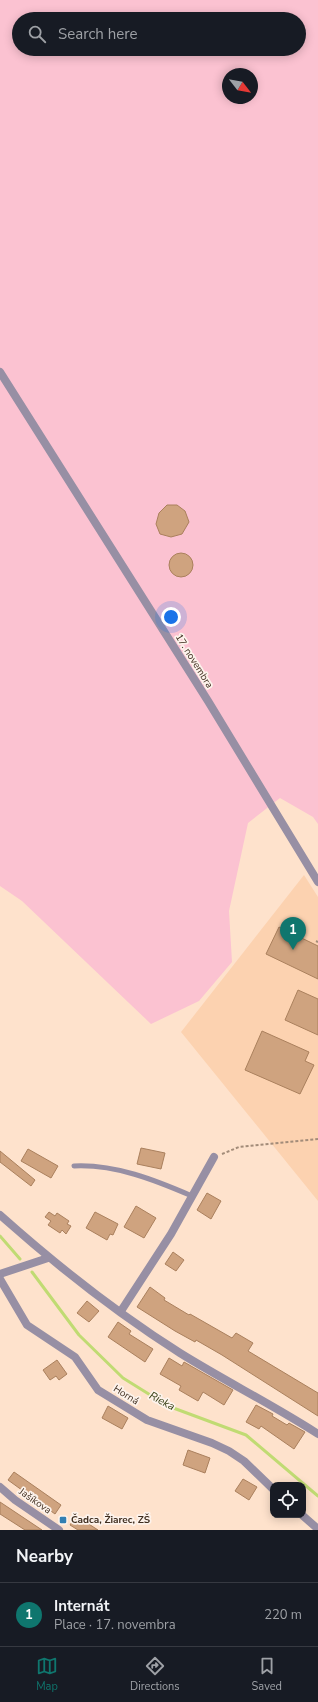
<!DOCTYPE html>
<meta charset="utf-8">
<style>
:root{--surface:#171b24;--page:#242831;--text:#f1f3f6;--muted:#9ea1a6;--line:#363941;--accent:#0f766e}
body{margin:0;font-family:"Nunito Sans",sans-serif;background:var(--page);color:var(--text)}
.controls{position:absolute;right:12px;bottom:12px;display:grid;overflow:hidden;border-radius:8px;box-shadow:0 2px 10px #0003}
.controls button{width:36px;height:36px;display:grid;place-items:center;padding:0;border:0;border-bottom:1px solid var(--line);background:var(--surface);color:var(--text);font:20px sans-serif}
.compass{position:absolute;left:222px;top:68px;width:36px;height:36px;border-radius:50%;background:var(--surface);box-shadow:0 2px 10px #0003;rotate:121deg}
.you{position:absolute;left:171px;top:617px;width:14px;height:14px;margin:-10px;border:3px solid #fff;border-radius:50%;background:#1a73e8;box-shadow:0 0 0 6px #1a73e833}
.badge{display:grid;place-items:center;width:26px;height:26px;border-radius:50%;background:var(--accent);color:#fff;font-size:13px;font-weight:700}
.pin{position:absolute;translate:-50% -33px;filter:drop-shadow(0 1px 2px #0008)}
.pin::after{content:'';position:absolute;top:21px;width:14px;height:12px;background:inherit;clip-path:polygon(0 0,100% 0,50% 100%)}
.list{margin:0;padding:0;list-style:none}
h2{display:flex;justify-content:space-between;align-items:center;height:52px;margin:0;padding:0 16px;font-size:17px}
h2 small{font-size:13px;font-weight:400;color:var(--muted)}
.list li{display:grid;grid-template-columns:26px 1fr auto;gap:12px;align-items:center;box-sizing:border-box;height:64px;padding:0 16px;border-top:1px solid var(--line)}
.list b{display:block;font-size:15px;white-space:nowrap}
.list p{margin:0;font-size:13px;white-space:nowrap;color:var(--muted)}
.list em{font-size:13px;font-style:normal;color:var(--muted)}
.icon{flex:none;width:22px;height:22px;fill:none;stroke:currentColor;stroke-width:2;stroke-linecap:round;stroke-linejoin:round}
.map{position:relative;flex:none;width:318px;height:1530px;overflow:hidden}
.search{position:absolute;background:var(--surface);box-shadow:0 2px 10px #0003;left:12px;right:12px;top:12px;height:44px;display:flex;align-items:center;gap:10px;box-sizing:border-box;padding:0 14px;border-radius:22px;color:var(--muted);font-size:15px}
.sheet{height:116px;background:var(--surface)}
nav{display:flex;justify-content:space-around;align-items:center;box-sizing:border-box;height:56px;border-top:1px solid var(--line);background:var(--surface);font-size:11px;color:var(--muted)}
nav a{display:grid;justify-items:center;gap:2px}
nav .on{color:var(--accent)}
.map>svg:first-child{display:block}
.built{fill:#fcd2b0}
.green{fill:#fbc2d1;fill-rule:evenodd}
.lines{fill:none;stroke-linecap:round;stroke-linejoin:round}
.stream{stroke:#c0db73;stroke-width:3}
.building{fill:#cfa37f;stroke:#aa805d}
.path{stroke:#a38c79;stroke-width:2;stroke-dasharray:3 2;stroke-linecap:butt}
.service{stroke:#978fa4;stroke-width:5}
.minor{stroke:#978fa4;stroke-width:8}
.poi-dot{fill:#337fb2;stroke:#fdf3ec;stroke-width:1.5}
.labels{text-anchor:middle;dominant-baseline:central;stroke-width:3.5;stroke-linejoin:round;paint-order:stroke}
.street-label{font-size:10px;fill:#3e2d1e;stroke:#fdf3ec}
.poi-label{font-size:10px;font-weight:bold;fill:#3e2d1e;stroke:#fdf3ec;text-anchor:start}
.water-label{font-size:11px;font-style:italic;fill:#2d370b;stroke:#fdf3ec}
</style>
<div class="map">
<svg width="318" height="1530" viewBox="0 0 318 1530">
<rect width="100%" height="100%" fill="#fee2cc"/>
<polygon class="built" points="304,875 318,897 318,1201 181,1032"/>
<path class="green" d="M0,0H318V824L313,817L280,798L248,823L229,911L232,962L199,1001L151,1024L22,901L0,886ZM19,19H299V49H19ZM228,74H252V98H228Z"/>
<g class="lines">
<g class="stream">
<polyline points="0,1236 20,1259"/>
<polyline points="32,1272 79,1335 123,1378 168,1406 246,1435 318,1496"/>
</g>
</g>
<g class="building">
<polygon points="167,505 177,505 185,511 189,522 182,534 171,537 160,534 156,524 159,513"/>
<circle cx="181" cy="565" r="12"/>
<polygon points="279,927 318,946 318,979 266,954"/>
<polygon points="298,990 318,999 318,1035 285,1020"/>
<polygon points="262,1031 309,1052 305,1061 314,1065 300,1094 245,1070"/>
<polygon points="141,1148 165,1153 161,1169 137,1164"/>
<polygon points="28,1149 58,1166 51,1178 21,1161"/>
<polygon points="0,1151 35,1180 31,1186 0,1162"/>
<polygon points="207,1193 221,1201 211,1219 197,1210"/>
<polygon points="136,1206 156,1218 144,1238 124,1227"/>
<polygon points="49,1212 55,1216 57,1213 69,1221 67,1224 71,1226 66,1234 62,1230 60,1233 48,1225 51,1221 45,1217"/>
<polygon points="95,1212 118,1224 113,1235 110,1234 107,1240 86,1228"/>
<polygon points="173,1252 184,1260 176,1271 165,1264"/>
<polygon points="150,1287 165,1298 164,1300 189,1315 190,1314 232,1338 236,1333 253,1343 248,1351 318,1393 318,1416 222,1355 196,1340 195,1342 175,1331 137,1307"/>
<polygon points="87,1301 99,1311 89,1322 77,1313"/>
<polygon points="118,1322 131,1331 129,1334 153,1349 145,1362 108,1337"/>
<polygon points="169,1358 182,1366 184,1362 233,1390 224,1405 203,1392 198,1401 179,1390 181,1386 160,1374"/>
<polygon points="57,1360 67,1374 59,1380 56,1376 50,1380 43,1370"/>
<polygon points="256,1405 273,1414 272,1416 287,1425 289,1423 305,1432 294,1449 261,1426 259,1429 246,1422"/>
<polygon points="108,1406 128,1418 122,1429 102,1418"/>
<polygon points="188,1450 210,1458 205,1473 183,1465"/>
<polygon points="14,1472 61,1505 55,1514 8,1480"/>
<polygon points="243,1479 257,1487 249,1500 235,1491"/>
<polygon points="0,1502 42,1530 25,1530 0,1514"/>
<polygon points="76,1516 81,1519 98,1530 78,1530 70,1525"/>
</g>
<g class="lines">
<g class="path">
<polyline points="316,941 318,942"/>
<polyline points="222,1154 239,1147 318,1139"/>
</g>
<path class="service" d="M74,1166C115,1164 155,1180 192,1196"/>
<g class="minor">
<polyline points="0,372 208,701 318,882"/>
<path d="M0,1215C55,1264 117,1313 180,1353C225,1381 273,1405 318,1434"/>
<polyline points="0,1274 48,1258"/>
<polyline points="0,1279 27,1325 75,1357 98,1390 147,1420 212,1443 229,1451 244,1461 273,1489"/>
<polyline points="121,1311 171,1234 214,1157"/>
<polyline points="0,1487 15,1500 59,1530"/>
<polyline points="302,1515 318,1529"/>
</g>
</g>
<rect class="poi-dot" x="59" y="1516" width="8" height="8" rx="2"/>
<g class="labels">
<g class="street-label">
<text transform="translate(194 661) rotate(58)">17. novembra</text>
<text transform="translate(126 1395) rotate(32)">Horná</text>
<text transform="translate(35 1501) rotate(35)">Jašíkova</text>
</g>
<g class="poi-label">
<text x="71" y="1520">Čadca, Žiarec, ZŠ</text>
</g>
<g class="water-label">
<text transform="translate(162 1401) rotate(28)">Rieka</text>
</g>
</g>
</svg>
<div class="controls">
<button><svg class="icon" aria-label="locate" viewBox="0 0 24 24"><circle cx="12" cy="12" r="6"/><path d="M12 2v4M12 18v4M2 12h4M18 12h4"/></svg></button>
</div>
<svg class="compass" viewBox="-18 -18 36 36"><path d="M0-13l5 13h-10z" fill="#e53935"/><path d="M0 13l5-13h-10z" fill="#9ea1a6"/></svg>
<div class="you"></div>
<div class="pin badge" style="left:293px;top:950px">1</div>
<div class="search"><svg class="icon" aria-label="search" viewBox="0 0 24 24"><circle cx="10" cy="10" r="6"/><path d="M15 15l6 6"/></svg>Search here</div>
</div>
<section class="sheet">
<h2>Nearby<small></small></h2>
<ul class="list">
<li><span class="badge">1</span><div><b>Internát</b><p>Place · 17. novembra</p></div><em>220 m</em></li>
</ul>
</section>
<nav>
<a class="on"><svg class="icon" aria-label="map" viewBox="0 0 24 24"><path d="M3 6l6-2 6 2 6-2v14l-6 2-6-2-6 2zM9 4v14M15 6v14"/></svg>Map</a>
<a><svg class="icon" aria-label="directions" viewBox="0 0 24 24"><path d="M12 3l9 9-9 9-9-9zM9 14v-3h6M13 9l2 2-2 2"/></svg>Directions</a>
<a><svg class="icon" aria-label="saved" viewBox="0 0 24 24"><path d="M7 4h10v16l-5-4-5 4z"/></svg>Saved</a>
</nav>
